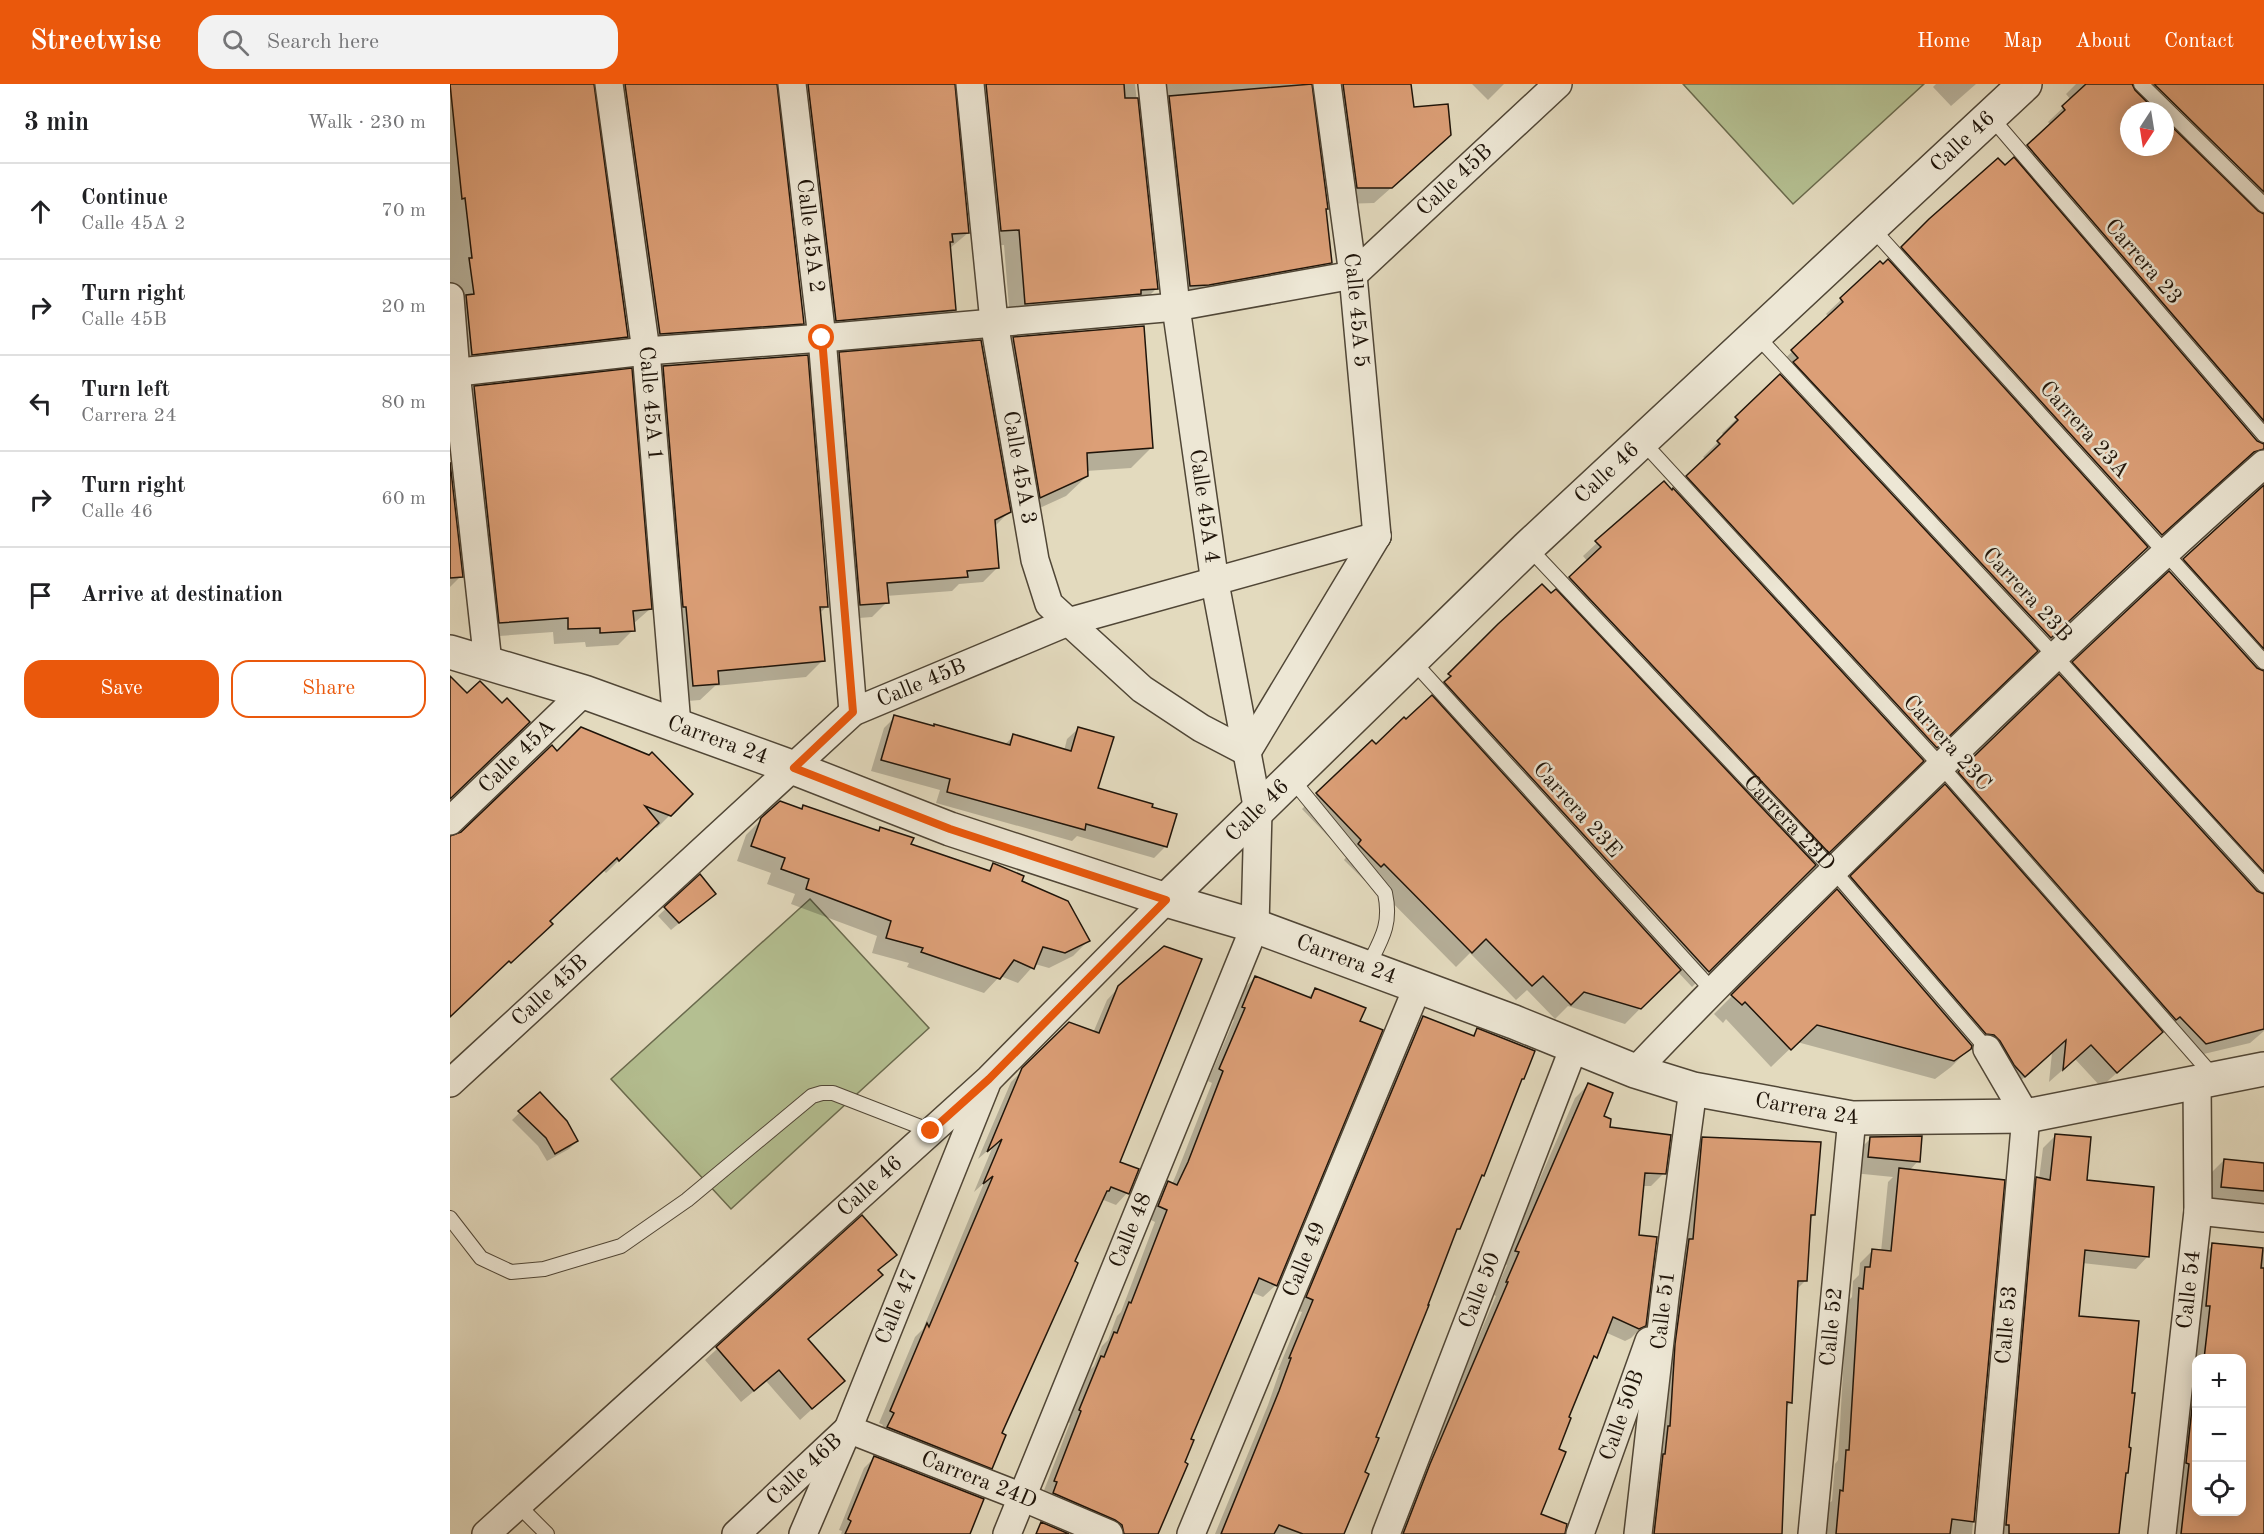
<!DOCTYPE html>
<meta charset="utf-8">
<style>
:root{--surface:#fff;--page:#f2f2f2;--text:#202124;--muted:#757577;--line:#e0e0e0;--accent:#ea580c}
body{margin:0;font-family:"Old Standard TT",serif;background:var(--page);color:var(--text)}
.controls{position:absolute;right:18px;bottom:18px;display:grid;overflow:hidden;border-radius:12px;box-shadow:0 3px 15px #0003}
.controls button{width:54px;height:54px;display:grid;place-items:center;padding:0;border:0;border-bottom:2px solid var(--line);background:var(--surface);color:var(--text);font:30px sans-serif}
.compass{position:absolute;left:1670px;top:18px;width:54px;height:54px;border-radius:50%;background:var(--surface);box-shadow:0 3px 15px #0003;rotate:192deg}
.stop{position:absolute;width:18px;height:18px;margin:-14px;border:4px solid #ea580c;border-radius:50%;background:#fff}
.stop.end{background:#ea580c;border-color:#fff;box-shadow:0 2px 6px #0008}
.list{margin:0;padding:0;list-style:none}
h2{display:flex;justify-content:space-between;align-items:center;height:78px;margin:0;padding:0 24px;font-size:26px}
h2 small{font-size:20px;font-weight:400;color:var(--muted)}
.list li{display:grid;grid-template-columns:39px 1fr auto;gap:18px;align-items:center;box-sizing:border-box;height:96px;padding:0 24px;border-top:2px solid var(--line)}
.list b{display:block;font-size:22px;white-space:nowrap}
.list p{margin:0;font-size:20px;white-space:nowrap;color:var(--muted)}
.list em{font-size:20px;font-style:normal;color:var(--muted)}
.actions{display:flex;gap:12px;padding:18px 24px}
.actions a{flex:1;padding:14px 0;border:2px solid var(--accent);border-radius:18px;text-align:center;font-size:21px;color:var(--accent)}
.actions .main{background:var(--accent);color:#fff}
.icon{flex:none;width:33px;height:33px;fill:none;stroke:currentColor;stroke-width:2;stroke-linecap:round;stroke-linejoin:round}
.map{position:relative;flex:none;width:1814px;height:1450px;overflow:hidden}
header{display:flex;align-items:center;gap:36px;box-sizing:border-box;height:84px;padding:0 30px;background:var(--accent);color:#fff}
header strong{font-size:28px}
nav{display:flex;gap:33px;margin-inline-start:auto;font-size:21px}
.search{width:420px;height:54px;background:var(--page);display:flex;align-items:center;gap:15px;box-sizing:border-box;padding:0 21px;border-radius:18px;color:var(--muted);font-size:22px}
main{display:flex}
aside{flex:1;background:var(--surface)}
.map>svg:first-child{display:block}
.green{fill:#b4bf91;stroke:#6a6a4d;stroke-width:1.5}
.shadow{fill:#0003;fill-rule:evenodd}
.building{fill:#dc9f77;stroke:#1f1409;stroke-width:1.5}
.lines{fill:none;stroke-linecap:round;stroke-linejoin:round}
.service-casing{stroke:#504636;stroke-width:16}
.minor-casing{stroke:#504636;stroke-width:30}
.tertiary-casing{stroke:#504636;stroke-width:36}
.service{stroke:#ede7d5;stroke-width:14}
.minor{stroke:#ede7d5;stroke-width:27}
.tertiary{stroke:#ede7d5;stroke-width:33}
.route{stroke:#ea580c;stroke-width:8}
.labels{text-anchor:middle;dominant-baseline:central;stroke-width:5;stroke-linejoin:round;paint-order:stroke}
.street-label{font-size:22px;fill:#1f1409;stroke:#ede7d5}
</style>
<header>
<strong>Streetwise</strong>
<div class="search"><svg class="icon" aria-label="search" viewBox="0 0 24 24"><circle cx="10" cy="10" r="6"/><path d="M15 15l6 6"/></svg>Search here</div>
<nav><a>Home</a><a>Map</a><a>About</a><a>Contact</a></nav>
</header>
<main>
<aside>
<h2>3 min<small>Walk · 230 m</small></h2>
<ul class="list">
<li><svg class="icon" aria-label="ahead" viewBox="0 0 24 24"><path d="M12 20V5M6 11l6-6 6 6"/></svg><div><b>Continue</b><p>Calle 45A 2</p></div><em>70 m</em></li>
<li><svg class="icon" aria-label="right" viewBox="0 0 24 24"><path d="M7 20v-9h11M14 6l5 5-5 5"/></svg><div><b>Turn right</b><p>Calle 45B</p></div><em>20 m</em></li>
<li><svg class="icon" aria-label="left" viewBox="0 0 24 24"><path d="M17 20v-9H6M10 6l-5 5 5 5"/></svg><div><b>Turn left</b><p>Carrera 24</p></div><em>80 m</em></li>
<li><svg class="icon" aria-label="right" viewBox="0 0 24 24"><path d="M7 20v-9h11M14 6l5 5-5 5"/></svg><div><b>Turn right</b><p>Calle 46</p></div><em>60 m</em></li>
<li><svg class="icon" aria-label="arrive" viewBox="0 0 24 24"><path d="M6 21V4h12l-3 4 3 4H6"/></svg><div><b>Arrive at destination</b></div></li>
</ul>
<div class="actions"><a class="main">Save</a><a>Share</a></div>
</aside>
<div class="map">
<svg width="1814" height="1450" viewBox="0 0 1814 1450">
<rect width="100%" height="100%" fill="#e3dabe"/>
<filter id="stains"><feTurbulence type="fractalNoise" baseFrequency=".00333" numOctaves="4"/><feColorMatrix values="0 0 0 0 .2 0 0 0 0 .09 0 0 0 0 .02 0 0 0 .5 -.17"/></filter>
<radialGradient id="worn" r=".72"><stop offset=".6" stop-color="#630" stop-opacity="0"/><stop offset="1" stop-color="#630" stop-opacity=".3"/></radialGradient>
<g class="green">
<polygon points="1233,0 1474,0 1343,120"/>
<polygon points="360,815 479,944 281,1125 161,995"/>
</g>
<g class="shadow">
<polygon points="0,0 325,0 353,239 337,255 194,265 149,1 142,0 177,253 161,269 5,286 0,227"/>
<polygon points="326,0 503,0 518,149 499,165 504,226 488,242 370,252 333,1"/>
<polygon points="505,0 685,0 707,204 691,220 560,236 554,161 535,162 510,1"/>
<polygon points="686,0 960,0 962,25 983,67 924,119 892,120 866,1 860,0 880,178 864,194 724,218 693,1"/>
<polygon points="1022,0 1054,0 1038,16"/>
<polygon points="1486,0 1526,0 1501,22 1483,3"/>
<path d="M1626,0H1814V356L1571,582L1364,781L1242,903L1227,887L1175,940L1118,922L1105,935L1077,906L1066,916L1020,869L1006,883L918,794L915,797L894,776L897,772L852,725L867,710L956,638L986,609L984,607L1049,541L1106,508L1138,478L1133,472L1190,419L1224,407L1256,375L1253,373L1274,352L1272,349L1334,289L1327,282L1379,233L1376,230L1430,179L1433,182L1438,178L1480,137L1564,76L1601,41L1598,38L1621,16L1616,10ZM1679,27H1715V63H1679Z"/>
<polygon points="563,255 702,363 681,384 636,387 637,392 616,412 570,433 543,275"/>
<polygon points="390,270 559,428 544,443 547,484 533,498 509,500 502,507 436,512 437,518 422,533 396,535 375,284"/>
<polygon points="214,283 377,522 369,530 373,576 356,593 265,602 250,616 226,618 197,300"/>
<polygon points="180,286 200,525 183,540 183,546 168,561 136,563 135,558 104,560 103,548 35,553 9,318 24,304"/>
<polygon points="0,391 11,492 0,503"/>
<polygon points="1814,403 1814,947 1800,959 1741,973 1714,947 1651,1003 1625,975 1599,998 1602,969 1559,1007 1529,966 1520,964 1501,983 1485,995 1347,958 1321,983 1276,935 1273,939 1264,930 1387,807 1623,579"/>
<polygon points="445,633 554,661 564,652 614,667 617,655 629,644 646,705 715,763 704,774 627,752 622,757 486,719 490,706 421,687 434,644"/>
<polygon points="107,669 241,710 207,744 204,742 156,789 153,786 98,837 88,852 0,931 0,754 12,750"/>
<polygon points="312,735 427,748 431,744 460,761 536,788 544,781 570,798 638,857 623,872 599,884 585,880 568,899 550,892 534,909 457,883 459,879 422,869 427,852 341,820 345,810 317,800 321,789 287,777 296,751"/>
<polygon points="250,792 264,810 221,846 208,832"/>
<polygon points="805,893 857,914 866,906 826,1201 813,1213 801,1208 739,1356 707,1450 657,1450 593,1409 620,1339 618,1338 640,1286 644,1282 652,1262 658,1256 667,1232 671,1228 705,1138 697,1134 706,1111 718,1099 722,1100 726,1091 762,999 758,997 784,936 781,935 793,906"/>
<polygon points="669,903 669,1079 677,1109 666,1121 651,1115 550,1350 541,1384 529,1396 427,1355 433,1341 429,1339 465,1253 473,1245 534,1099 524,1108 543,1062 528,1075 561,998 619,939 643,949 657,916"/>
<polygon points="973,934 1021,953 1027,946 1073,995 1069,998 1033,1091 1029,1095 1008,1145 1004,1149 924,1353 893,1450 765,1450 818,1321 830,1286 828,1286 852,1228 845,1226 961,946"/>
<polygon points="1138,1001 1158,1045 1214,1089 1201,1102 1192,1102 1188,1153 1194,1241 1181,1254 1175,1257 1155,1248 1117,1334 1082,1450 945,1450 1046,1212 1044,1211 1057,1181 1053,1180 1125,1014"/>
<polygon points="89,1010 127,1057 119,1065 97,1077 88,1062 62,1036"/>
<polygon points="1606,1051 1635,1097 1698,1172 1686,1185 1632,1179 1627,1233 1678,1365 1677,1389 1674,1392 1668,1450 1544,1450 1575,1107 1587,1095 1589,1095 1593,1064"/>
<polygon points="1253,1054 1364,1131 1359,1136 1355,1197 1346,1206 1341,1318 1335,1324 1327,1450 1192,1450 1239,1068"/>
<polygon points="1421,1054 1468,1077 1459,1087 1553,1097 1522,1450 1375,1450 1378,1420 1382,1417 1385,1380 1388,1376 1397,1218 1402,1213 1403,1197 1409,1191 1410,1179 1422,1167 1431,1168 1438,1098 1443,1093 1403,1089 1405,1070"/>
<polygon points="1774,1076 1814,1080 1814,1118 1812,1121 1758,1115 1761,1089"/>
<polygon points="412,1133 445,1171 427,1187 419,1202 357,1256 393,1297 350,1336 316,1297 291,1318 255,1276"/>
<path d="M1763,1161L1814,1166V1450H1720L1750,1174ZM1746,1274H1792V1428H1746Z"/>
<polygon points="424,1374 518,1450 391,1450 392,1447 389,1446 414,1384"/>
</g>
<g class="building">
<polygon points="0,0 144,0 178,253 22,271 16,211 24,210 19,174 22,174 15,114 12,115"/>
<polygon points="175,0 327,0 354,240 210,250"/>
<polygon points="358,0 505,0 519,149 502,150 503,158 500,158 506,226 386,237"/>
<polygon points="536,0 674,0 675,14 688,14 708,205 691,206 691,210 575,220 569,146 551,147"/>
<polygon points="862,0 878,125 876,125 882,179 759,201 740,202 719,12"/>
<polygon points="893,0 961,0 964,23 998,20 1001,51 942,104 907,104"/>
<polygon points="1636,0 1682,0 1685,6 1706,27 1679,27 1679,63 1715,63 1715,36 1808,127 1814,130 1814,337 1577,61 1615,26 1612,22"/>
<polygon points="1704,0 1814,0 1814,108"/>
<polygon points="1564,73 1807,357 1814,360 1814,365 1804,368 1712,451 1451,163 1479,135 1548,74 1555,81"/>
<polygon points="1438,175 1698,463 1601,554 1343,278 1348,274 1341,266 1393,218 1390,214 1430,177 1433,180"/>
<polygon points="694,242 703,364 637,369 638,392 590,414 563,253"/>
<polygon points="531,256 561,428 545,436 549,484 517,487 518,493 437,499 439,519 410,521 389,268"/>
<polygon points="358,271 378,523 370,523 375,577 268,587 269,600 243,602 236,523 233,523 213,282"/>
<polygon points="182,284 202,525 183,527 185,547 150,549 150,544 118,545 118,534 49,539 24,302"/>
<polygon points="1330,290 1588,567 1487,664 1236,392 1270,360 1267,357 1288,336 1285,333"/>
<polygon points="0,378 13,493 0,494"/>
<polygon points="1214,397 1222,406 1223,404 1474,677 1379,769 1119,493 1151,463 1145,457"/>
<polygon points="1814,401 1814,565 1733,475"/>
<polygon points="1719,487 1807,584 1814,587 1814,788 1622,578"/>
<polygon points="1092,500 1101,509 1106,505 1366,781 1259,888 994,598 1001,592 998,590 1048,540"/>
<polygon points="1609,590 1807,807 1814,810 1814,945 1756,960 1730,933 1726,936 1508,688"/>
<polygon points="0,592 17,609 30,597 52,619 57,614 80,638 0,715"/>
<polygon points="982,611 1231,886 1191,925 1134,908 1121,921 1093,892 1082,902 1036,855 1022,869 934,780 931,783 908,760 911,756 866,709 922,656 926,660 954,633 956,635"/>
<polygon points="444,631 484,642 484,640 560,661 563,650 621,667 628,643 664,653 648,704 703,720 702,723 727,730 717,763 636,740 635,746 497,708 500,695 431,676"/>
<polygon points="131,643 199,671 202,668 243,710 221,732 195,722 209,739 169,777 167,774 100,837 103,840 61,879 59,877 0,933 0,752 11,748 102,661 107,667"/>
<polygon points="1495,700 1713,948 1667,989 1641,961 1613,986 1616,956 1575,993 1564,981 1550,957 1544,951 1536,950 1400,792"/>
<polygon points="330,717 352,725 353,721 429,747 430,743 464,754 461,760 540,787 543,779 574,792 572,797 618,817 640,857 615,869 593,863 584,885 564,876 550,895 471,868 473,864 436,854 441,837 356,805 359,795 331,785 335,774 301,762 311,734"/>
<polygon points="250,790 266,810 229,839 214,823"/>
<polygon points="1387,805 1522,962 1521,965 1504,977 1367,941 1341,966 1295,918 1292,921 1281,911"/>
<polygon points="714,862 752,875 670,1078 689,1085 679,1110 661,1103 659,1107 657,1107 625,1177 628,1179 623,1191 552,1349 556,1351 542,1385 437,1343 444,1329 440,1327 477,1239 479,1243 543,1092 533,1100 552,1055 537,1068 572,984 619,938 649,949 668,902"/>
<polygon points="805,892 861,914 865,904 916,924 910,937 933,946 827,1202 809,1194 741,1355 744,1356 735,1378 738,1380 708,1450 674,1450 672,1441 665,1436 603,1409 607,1398 604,1397 631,1327 629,1326 651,1272 654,1273 664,1248 667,1249 679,1218 681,1219 717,1126 708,1122 718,1097 727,1101 738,1078 773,987 769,985 795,924 792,923"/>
<polygon points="973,932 1024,952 1027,944 1085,967 1074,995 1072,995 1034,1092 1032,1091 1010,1145 1007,1145 978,1221 979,1221 926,1353 929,1354 915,1388 919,1390 894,1450 853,1450 829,1441 824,1450 771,1450 829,1307 841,1274 839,1274 863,1216 856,1213"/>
<polygon points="1138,999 1163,1009 1154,1032 1161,1035 1160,1043 1221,1051 1216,1090 1195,1089 1189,1151 1207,1153 1196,1242 1189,1245 1163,1233 1147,1274 1144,1272 1119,1333 1121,1334 1109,1365 1116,1368 1091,1430 1117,1440 1115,1450 953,1450 980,1380 1058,1198 1056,1198 1069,1168 1065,1167"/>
<polygon points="90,1008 117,1037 128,1057 105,1070 96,1054 68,1027"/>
<polygon points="1605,1050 1641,1053 1637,1096 1704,1103 1699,1173 1635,1166 1629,1232 1689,1237 1682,1309 1685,1309 1679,1363 1681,1364 1678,1389 1676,1389 1669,1450 1559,1450 1559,1441 1556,1441 1586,1093 1600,1096"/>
<polygon points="1472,1052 1470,1078 1418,1073 1420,1053"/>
<polygon points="1252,1053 1371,1058 1365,1131 1361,1131 1357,1197 1348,1197 1342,1319 1337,1318 1332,1450 1204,1450 1213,1370 1215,1370 1218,1342 1220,1342 1225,1260 1239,1155 1243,1155"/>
<polygon points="1774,1075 1814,1079 1814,1107 1771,1103"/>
<polygon points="1449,1084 1555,1096 1524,1438 1502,1435 1500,1450 1386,1450 1390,1406 1393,1407 1396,1366 1399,1366 1409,1204 1413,1205 1415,1183 1420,1183 1422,1165 1441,1167"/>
<polygon points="412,1131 447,1171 428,1186 433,1191 358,1255 395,1297 362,1325 329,1286 304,1307 266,1263"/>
<polygon points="1762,1159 1813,1164 1811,1184 1814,1184 1814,1450 1731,1450 1739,1380 1736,1379 1746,1288 1746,1428 1791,1428 1791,1275 1754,1275 1760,1222 1756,1222"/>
<polygon points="424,1372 534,1415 520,1450 395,1450 401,1437 398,1435"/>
<polygon points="591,1438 619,1450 586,1450"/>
</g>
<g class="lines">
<g class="service-casing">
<g id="service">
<polyline points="1691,0 1814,121"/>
<polyline points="1540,32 1814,351"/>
<polyline points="1421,143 1814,578"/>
<polyline points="1306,251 1604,571 1814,801"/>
<polyline points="1191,356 1491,682 1764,993"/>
<path id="s1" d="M1078,463L1383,786L1537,965"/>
<polyline points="961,575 1262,906"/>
<path d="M841,694L935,809C942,841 931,856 917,884"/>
<polyline points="0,1134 31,1174 61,1188 94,1185 171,1162 237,1116 362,1012 372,1009 383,1009 481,1047"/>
<polyline points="68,1421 97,1450"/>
</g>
</g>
<g class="minor-casing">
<g id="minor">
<path id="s2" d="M159,0L196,267L227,641"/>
<path id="s3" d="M342,0L372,254L403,628"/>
<path id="s4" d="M520,0L544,238L585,476L599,520L692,605L751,644L797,668L927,452"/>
<path id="s5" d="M877,0L903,191L927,452"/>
<polyline points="0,213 6,288 38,579"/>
<path id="s6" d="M0,289L196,267L372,254L726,223L903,191L1108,0"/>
<path id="s7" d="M0,737L134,608"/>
<polyline points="1537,965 1576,1032 1539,1450"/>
<path d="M1185,987C1284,883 1387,783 1490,683C1596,580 1703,478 1814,380"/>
<path id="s8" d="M0,999L403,628L618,538L927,452"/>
<polyline points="1748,1127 1814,1134"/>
<path id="s9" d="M36,1450L539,995L716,816"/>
<path id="s10" d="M286,1450L398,1345L572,1413L659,1450"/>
<path id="s11" d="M353,1450L398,1345L536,1001"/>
<path id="s12" d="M557,1450L805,842L808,727L765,499L726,223L702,0"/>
<path id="s13" d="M741,1450L968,902"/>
<path id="s14" d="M936,1450L1124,963"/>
<path id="s15" d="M1130,1450L1199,1257"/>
<path id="s16" d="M1188,1450L1215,1213L1243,1005"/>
<path id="s17" d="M1362,1450L1402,1034"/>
<path id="s18" d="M1712,1450L1748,1127L1747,997"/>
</g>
</g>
<g class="tertiary-casing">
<g id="tertiary">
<path id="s19" d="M0,568L134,608L344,684L500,745L716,816L805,842L1064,938L1185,987L1243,1005L1402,1034L1576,1032L1814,985"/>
<path id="s20" d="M716,816L1078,463L1575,0"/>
</g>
</g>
<use href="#service" class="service"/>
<use href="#minor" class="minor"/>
<use href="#tertiary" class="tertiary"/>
</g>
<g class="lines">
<polyline class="route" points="372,254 403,628 344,684 500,745 716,816 539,995 481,1047"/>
</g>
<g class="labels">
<g class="street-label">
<text stroke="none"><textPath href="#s20" startOffset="1100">Calle 46</textPath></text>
<text stroke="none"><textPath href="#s6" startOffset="1048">Calle 45B</textPath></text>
<text stroke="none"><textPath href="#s3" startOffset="153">Calle 45A 2</textPath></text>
<text transform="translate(1693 178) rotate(49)">Carrera 23</text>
<text stroke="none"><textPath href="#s5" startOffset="228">Calle 45A 5</textPath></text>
<text stroke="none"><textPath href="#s2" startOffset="322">Calle 45A 1</textPath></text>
<text transform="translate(1634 346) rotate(48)">Carrera 23A</text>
<text stroke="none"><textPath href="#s4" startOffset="387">Calle 45A 3</textPath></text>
<text stroke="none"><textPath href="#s20" startOffset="614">Calle 46</textPath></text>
<text transform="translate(754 422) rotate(82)">Calle 45A 4</text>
<text transform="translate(1577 511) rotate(47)">Carrera 23B</text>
<text stroke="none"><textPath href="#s8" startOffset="622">Calle 45B</textPath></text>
<text stroke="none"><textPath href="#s19" startOffset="282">Carrera 24</textPath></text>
<text transform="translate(1497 659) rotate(48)">Carrera 23C</text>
<text stroke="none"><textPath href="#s7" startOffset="93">Calle 45A</textPath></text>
<text transform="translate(1127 726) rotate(48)">Carrera 23E</text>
<text stroke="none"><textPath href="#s20" startOffset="128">Calle 46</textPath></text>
<text stroke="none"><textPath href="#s1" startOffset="380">Carrera 23D</textPath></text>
<text stroke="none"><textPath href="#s19" startOffset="948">Carrera 24</textPath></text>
<text stroke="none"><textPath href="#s8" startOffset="136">Calle 45B</textPath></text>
<text stroke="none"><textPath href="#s19" startOffset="1434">Carrera 24</textPath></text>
<text stroke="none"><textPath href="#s9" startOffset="518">Calle 46</textPath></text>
<text stroke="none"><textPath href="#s12" startOffset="328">Calle 48</textPath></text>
<text stroke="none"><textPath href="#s13" startOffset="297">Calle 49</textPath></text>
<text stroke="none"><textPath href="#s14" startOffset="261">Calle 50</textPath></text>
<text stroke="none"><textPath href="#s18" startOffset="246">Calle 54</textPath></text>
<text stroke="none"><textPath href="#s11" startOffset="246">Calle 47</textPath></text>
<text stroke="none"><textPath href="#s16" startOffset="225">Calle 51</textPath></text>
<text transform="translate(1557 1241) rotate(-85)">Calle 53</text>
<text stroke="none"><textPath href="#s17" startOffset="208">Calle 52</textPath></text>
<text stroke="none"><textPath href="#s15" startOffset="126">Calle 50B</textPath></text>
<text stroke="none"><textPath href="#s10" startOffset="94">Calle 46B</textPath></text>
<text stroke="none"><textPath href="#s10" startOffset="294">Carrera 24D</textPath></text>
</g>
</g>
<rect width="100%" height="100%" filter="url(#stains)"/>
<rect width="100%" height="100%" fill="url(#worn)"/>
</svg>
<div class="controls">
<button>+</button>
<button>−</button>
<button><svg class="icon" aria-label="locate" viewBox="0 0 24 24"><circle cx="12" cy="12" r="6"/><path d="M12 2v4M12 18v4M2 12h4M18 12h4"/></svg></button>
</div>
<svg class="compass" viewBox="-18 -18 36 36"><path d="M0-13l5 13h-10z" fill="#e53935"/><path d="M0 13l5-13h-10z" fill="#757577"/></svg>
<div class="stop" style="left:372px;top:254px"></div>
<div class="stop end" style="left:481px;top:1047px"></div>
</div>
</main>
